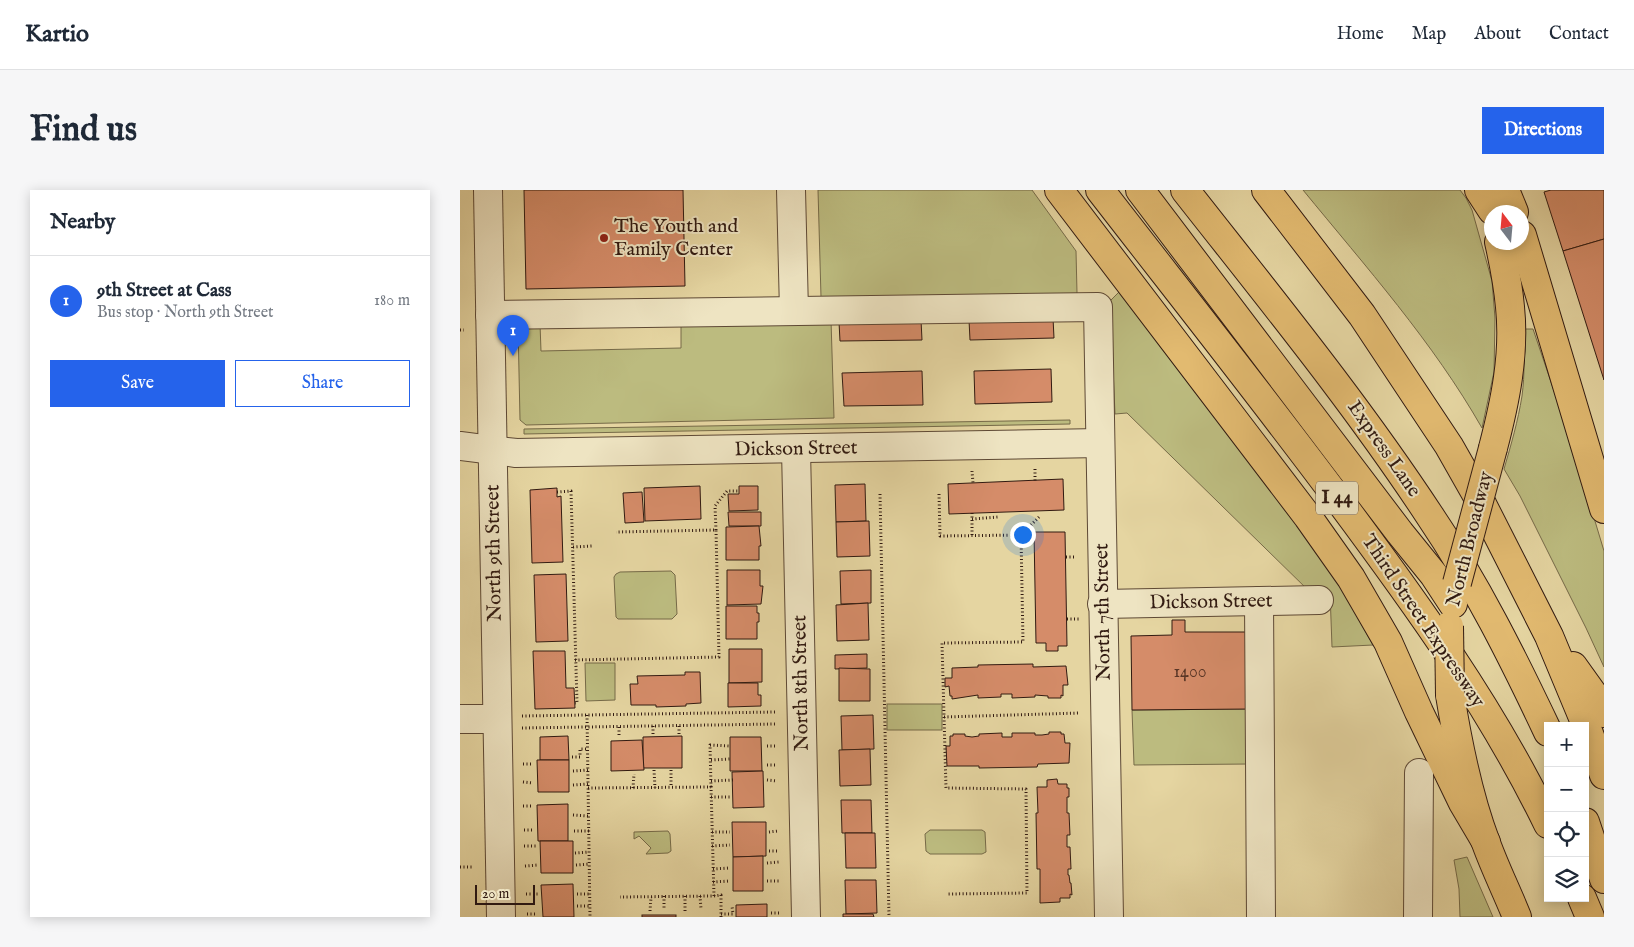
<!DOCTYPE html>
<meta charset="utf-8">
<style>
:root{--surface:#fff;--page:#f6f6f7;--text:#1f2937;--muted:#747a83;--line:#e0e1e3;--accent:#2563eb}
body{margin:0;font-family:"IM FELL English",serif;background:var(--page);color:var(--text)}
.controls{position:absolute;right:15px;bottom:15px;display:grid;overflow:hidden;border-radius:0px;box-shadow:0 2px 12px #0003}
.controls button{width:45px;height:45px;display:grid;place-items:center;padding:0;border:0;border-bottom:1px solid var(--line);background:var(--surface);color:var(--text);font:25px sans-serif}
.compass{position:absolute;left:1024px;top:15px;width:45px;height:45px;border-radius:50%;background:var(--surface);box-shadow:0 2px 12px #0003;rotate:344deg}
.scale{position:absolute;left:15px;bottom:12px;width:60px;box-sizing:border-box;padding-left:5px;border:2px solid #311a11;border-top:0;font-size:14px;line-height:18px;white-space:nowrap;color:#311a11;-webkit-text-stroke:4px #eee4c2;paint-order:stroke}
.you{position:absolute;left:562px;top:344px;width:18px;height:18px;margin:-12px;border:4px solid #fff;border-radius:50%;background:#1a73e8;box-shadow:0 0 0 8px #1a73e833}
.badge{display:grid;place-items:center;width:32px;height:32px;border-radius:50%;background:var(--accent);color:#fff;font-size:16px;font-weight:700}
.pin{position:absolute;translate:-50% -41px;filter:drop-shadow(0 1px 2px #0008)}
.pin::after{content:'';position:absolute;top:26px;width:18px;height:15px;background:inherit;clip-path:polygon(0 0,100% 0,50% 100%)}
.list{margin:0;padding:0;list-style:none}
h2{display:flex;justify-content:space-between;align-items:center;height:65px;margin:0;padding:0 20px;font-size:21px}
h2 small{font-size:16px;font-weight:400;color:var(--muted)}
.list li{display:grid;grid-template-columns:32px 1fr auto;gap:15px;align-items:center;box-sizing:border-box;height:90px;padding:0 20px;border-top:1px solid var(--line)}
.list b{display:block;font-size:19px;white-space:nowrap}
.list p{margin:0;font-size:16px;white-space:nowrap;color:var(--muted)}
.list em{font-size:16px;font-style:normal;color:var(--muted)}
.actions{display:flex;gap:10px;padding:15px 20px}
.actions a{flex:1;padding:11px 0;border:1px solid var(--accent);border-radius:0px;text-align:center;font-size:18px;color:var(--accent)}
.actions .main{background:var(--accent);color:#fff}
.icon{flex:none;width:28px;height:28px;fill:none;stroke:currentColor;stroke-width:2;stroke-linecap:round;stroke-linejoin:round}
.map{position:relative;flex:none;width:1144px;height:727px;overflow:hidden;border-radius:0px}
header{display:flex;align-items:center;gap:30px;box-sizing:border-box;height:70px;padding:0 25px;background:var(--surface);border-bottom:1px solid var(--line)}
header strong{font-size:24px}
nav{display:flex;gap:28px;margin-inline-start:auto;font-size:18px}
.intro{display:flex;align-items:center;justify-content:space-between;box-sizing:border-box;height:120px;padding:0 30px}
h1{margin:0;font-size:35px}
.button{padding:12px 22px;border-radius:0px;background:var(--accent);color:#fff;font-size:18px;font-weight:700}
main{display:flex;gap:30px;padding:0 30px}
aside{flex:1;background:var(--surface);border-radius:0px;box-shadow:0 2px 12px #0003}
.map>svg:first-child{display:block}
.green{fill:#bcbb7f;stroke:#766a48}
.building{fill:#d58c69;stroke:#311a11}
.lines{fill:none;stroke-linecap:round;stroke-linejoin:round}
.minor-casing{stroke:#5e4935;stroke-width:30}
.major-casing{stroke:#311a11;stroke-width:30}
.highway-casing{stroke:#311a11;stroke-width:30}
.path{stroke:#311a11;stroke-width:3;stroke-dasharray:1 2.5;stroke-linecap:butt}
.minor{stroke:#eee4c2;stroke-width:28}
.major{stroke:#e2ba70;stroke-width:28}
.highway{stroke:#e2ba70;stroke-width:28}
.major-bridge-casing{stroke:#311a11;stroke-width:30;stroke-linecap:butt}
.major-bridge{stroke:#e2ba70;stroke-width:28}
.poi-dot{fill:#8f2418;stroke:#eee4c2;stroke-width:2}
.labels{text-anchor:middle;dominant-baseline:central;stroke-width:4;stroke-linejoin:round;paint-order:stroke}
.number-label{font-size:18px;fill:#5a3627}
.shield{fill:#eee4c2;stroke:#6a5746;stroke-width:1}
.shield-label{font-size:19px;font-weight:bold;fill:#311a11}
.poi-label{font-size:20px;fill:#311a11;stroke:#eee4c2;text-anchor:start}
.street-label{font-size:20px;fill:#311a11;stroke:#eee4c2}
</style>
<header>
<strong>Kartio</strong>
<nav><a>Home</a><a>Map</a><a>About</a><a>Contact</a></nav>
</header>
<div class="intro"><h1>Find us</h1><a class="button">Directions</a></div>
<main>
<aside>
<h2>Nearby<small></small></h2>
<ul class="list">
<li><span class="badge">1</span><div><b>9th Street at Cass</b><p>Bus stop · North 9th Street</p></div><em>180 m</em></li>
</ul>
<div class="actions"><a class="main">Save</a><a>Share</a></div>
</aside>
<div class="map">
<svg width="1144" height="727" viewBox="0 0 1144 727">
<rect width="100%" height="100%" fill="#e5d5a1"/>
<filter id="stains"><feTurbulence type="fractalNoise" baseFrequency=".004" numOctaves="4"/><feColorMatrix values="0 0 0 0 .2 0 0 0 0 .09 0 0 0 0 .02 0 0 0 .5 -.17"/></filter>
<radialGradient id="worn" r=".72"><stop offset=".6" stop-color="#630" stop-opacity="0"/><stop offset="1" stop-color="#630" stop-opacity=".3"/></radialGradient>
<g class="green">
<polygon points="358,0 572,0 616,61 617,103 613,106 361,107"/>
<path d="M843,0H1000L1006,8L1012,20L1032,91L1035,128L1034,182L1022,238C973,152 906,77 843,0Z"/>
<polygon points="662,99 839,337 878,392 913,455 872,457 870,402 850,402 667,223 655,224 650,111"/>
<polygon points="221,130 371,130 374,228 66,235 60,230 58,135 80,134 81,161 221,158"/>
<path d="M1064,139H1073L1110,248L1144,361V477L1126,438L1060,306L1044,279C1051,255 1058,231 1062,206C1065,184 1064,162 1064,139Z"/>
<polygon points="610,230 610,234 64,244 64,239"/>
<polygon points="211,381 215,385 217,424 212,429 158,429 156,427 154,387 156,384 160,382"/>
<polygon points="125,473 155,473 155,510 126,511"/>
<rect x="427" y="514" width="55" height="26"/>
<polygon points="789,519 790,574 674,575 672,520"/>
<polygon points="470,640 522,640 525,642 526,662 522,664 470,664 466,661 465,644"/>
<polygon points="208,641 210,644 211,661 208,663 186,664 191,658 179,646 174,649 174,642"/>
<polygon points="1007,667 1033,727 1000,727 999,699 994,670"/>
</g>
<g class="building">
<polygon points="64,0 223,0 225,96 66,99"/>
<polygon points="1091,0 1144,0 1144,49 1103,61 1084,2"/>
<polygon points="1144,49 1144,190 1103,61"/>
<polygon points="593,128 594,148 510,150 509,130"/>
<polygon points="461,130 462,150 380,151 379,132"/>
<polygon points="591,179 592,212 515,214 514,181"/>
<polygon points="462,181 463,215 384,216 382,183"/>
<polygon points="603,289 604,320 489,324 488,294"/>
<polygon points="405,294 406,331 376,332 375,295"/>
<polygon points="240,296 241,329 185,331 184,298"/>
<polygon points="279,296 298,296 298,320 269,321 268,304 279,304"/>
<polygon points="97,298 97,307 101,306 103,372 72,373 70,300"/>
<polygon points="182,302 184,332 165,333 163,303"/>
<polygon points="268,322 301,322 301,336 269,336"/>
<polygon points="409,331 410,366 377,367 376,332"/>
<polygon points="299,336 301,356 299,356 299,370 266,370 266,337"/>
<polygon points="574,342 605,342 607,456 598,456 598,461 586,461 586,453 576,453"/>
<polygon points="267,380 300,380 300,396 303,396 301,414 267,415"/>
<polygon points="411,380 411,413 381,414 380,381"/>
<polygon points="106,384 108,451 76,452 74,385"/>
<polygon points="408,413 409,450 377,451 376,415"/>
<polygon points="266,416 297,416 297,423 299,423 299,432 297,432 297,449 266,449"/>
<polygon points="712,430 725,430 725,442 788,442 789,519 672,520 671,446 712,445"/>
<polygon points="269,459 302,459 302,492 269,493"/>
<polygon points="73,461 105,461 106,498 114,498 115,518 75,519"/>
<polygon points="407,464 407,478 375,479 375,465"/>
<polygon points="573,474 573,477 606,476 608,495 603,495 603,506 601,505 601,508 588,508 588,506 575,505 575,507 552,508 552,504 541,504 541,507 518,508 518,505 492,509 492,506 490,506 489,496 485,497 485,488 492,488 492,478 518,477 518,475"/>
<polygon points="379,478 410,479 410,511 379,511"/>
<polygon points="225,482 240,482 241,513 226,514 226,516 196,517 196,515 171,515 170,494 178,494 177,486 225,485"/>
<polygon points="268,493 298,493 298,505 301,505 301,516 268,517"/>
<polygon points="413,525 414,559 382,560 381,526"/>
<polygon points="589,542 601,542 601,544 604,544 605,553 610,553 609,573 578,574 577,577 519,578 519,576 487,576 486,556 490,556 490,546 493,546 493,544 505,544 505,546 512,547 519,546 519,544 542,543 542,547 552,547 552,543 575,543 575,545 582,545 589,544"/>
<polygon points="108,546 109,570 80,570 80,547"/>
<polygon points="222,546 222,578 183,578 183,547"/>
<polygon points="270,547 301,547 302,581 270,581"/>
<polygon points="182,550 184,580 151,581 151,551"/>
<polygon points="410,559 411,595 380,596 379,560"/>
<polygon points="77,570 109,570 109,602 78,602"/>
<polygon points="303,581 304,617 273,618 272,582"/>
<polygon points="597,589 598,594 607,594 607,598 609,598 609,607 607,607 607,623 609,623 610,645 607,645 607,657 610,657 611,679 608,679 608,685 609,685 610,693 611,693 612,705 610,704 610,708 600,708 600,712 580,713 580,679 577,679 576,623 578,623 577,597 587,597 587,590"/>
<polygon points="381,610 411,610 412,643 382,643"/>
<polygon points="108,614 108,651 78,651 77,615"/>
<polygon points="272,632 306,632 306,666 273,667"/>
<polygon points="385,643 415,643 416,678 386,678"/>
<polygon points="80,651 113,651 113,683 81,683"/>
<polygon points="303,666 303,701 273,701 273,667"/>
<polygon points="385,690 416,690 417,723 386,724"/>
<polygon points="113,694 114,727 83,727 81,695"/>
<polygon points="307,714 307,727 276,727 276,715"/>
<polygon points="383,724 413,724 414,727 383,727"/>
<rect x="182" y="725" width="34" height="2"/>
</g>
<g class="lines">
<g class="minor-casing">
<g id="minor">
<polyline points="28,0 41,727"/>
<polyline points="331,0 334,121"/>
<polyline points="30,125 638,117 649,727"/>
<polyline points="0,256 56,263 640,253"/>
<polyline points="336,259 346,727"/>
<polyline points="799,411 801,727"/>
<polyline points="642,414 859,410"/>
<polyline points="0,529 37,529"/>
<polyline points="958,727 959,583"/>
</g>
</g>
<g class="major-casing">
<g id="major">
<polyline points="1019,0 1032,20"/>
<polyline points="1045,0 1054,22"/>
<polyline points="1062,45 1144,319"/>
<path d="M1033,258C1045,212 1055,165 1050,117C1048,95 1044,74 1039,52"/>
<path d="M990,505C998,555 1008,606 1026,653C1035,678 1047,702 1057,727"/>
</g>
</g>
<g class="highway-casing">
<g id="highway">
<polyline points="599,0 848,327 891,388 928,452 959,522 1003,613 1026,652"/>
<path d="M640,0C719,102 799,203 876,306C955,412 1030,515 1088,634"/>
<polyline points="680,0 940,343 974,385 993,414"/>
<path d="M725,0C809,107 895,212 970,326C1016,394 1053,468 1088,542"/>
<polyline points="806,0 902,125 989,256 1023,316 1089,446 1124,530 1144,585"/>
<polyline points="1113,476 1136,508 1144,523"/>
<polyline points="1125,632 1144,689"/>
<polyline points="1122,708 1130,727"/>
</g>
</g>
<g class="path">
<polyline points="0,140 4,140"/>
<polyline points="575,279 575,291"/>
<polyline points="512,281 513,293"/>
<polyline points="97,302 111,301 117,513 115,513"/>
<polyline points="420,304 429,727"/>
<polyline points="479,304 480,346 561,345 563,452 482,453 486,598 566,599 567,703 488,704"/>
<polyline points="512,323 512,345"/>
<polyline points="512,329 538,327"/>
<polyline points="256,340 255,316 267,301 279,301"/>
<polyline points="561,345 579,327"/>
<polyline points="113,357 132,356"/>
<polyline points="606,367 616,367"/>
<polyline points="607,429 619,429"/>
<polyline points="115,470 259,467 256,340 156,342"/>
<polyline points="127,525 130,727"/>
<polyline points="62,526 315,522"/>
<polyline points="484,527 620,523"/>
<polyline points="193,536 193,544"/>
<polyline points="159,537 159,547"/>
<polyline points="62,538 315,534"/>
<polyline points="219,544 219,536"/>
<polyline points="307,556 316,556"/>
<polyline points="112,567 120,567 120,559 127,559"/>
<polyline points="251,570 270,569"/>
<polyline points="63,574 72,574"/>
<polyline points="307,575 316,575"/>
<polyline points="194,580 195,598"/>
<polyline points="211,580 211,597"/>
<polyline points="113,581 128,580"/>
<polyline points="307,590 317,591"/>
<polyline points="251,591 273,590"/>
<polyline points="63,592 73,593"/>
<polyline points="113,595 128,594"/>
<polyline points="251,597 250,555 270,556"/>
<polyline points="128,598 251,597 254,706 160,707"/>
<polyline points="173,598 174,584"/>
<polyline points="251,607 270,607"/>
<polyline points="63,616 73,616"/>
<polyline points="113,625 129,626"/>
<polyline points="64,640 74,640"/>
<polyline points="114,641 129,641"/>
<polyline points="252,642 270,642"/>
<polyline points="309,642 318,641"/>
<polyline points="64,656 78,656"/>
<polyline points="252,656 270,655"/>
<polyline points="309,661 318,661"/>
<polyline points="115,663 129,662"/>
<polyline points="307,673 319,672"/>
<polyline points="116,675 130,674"/>
<polyline points="65,676 78,675"/>
<polyline points="0,677 14,677"/>
<polyline points="253,679 270,678"/>
<polyline points="307,691 319,691"/>
<polyline points="253,692 270,691"/>
<polyline points="66,704 80,704"/>
<polyline points="117,704 130,704"/>
<polyline points="204,706 204,720"/>
<polyline points="225,706 225,721"/>
<polyline points="240,706 241,719"/>
<polyline points="254,706 261,705 261,727"/>
<polyline points="117,716 130,716"/>
<polyline points="190,721 191,707"/>
<polyline points="311,723 320,723"/>
<polyline points="67,724 76,724"/>
<polyline points="261,724 273,724 272,716"/>
</g>
<use href="#minor" class="minor"/>
<use href="#major" class="major"/>
<use href="#highway" class="highway"/>
<g class="major-bridge-casing">
<g id="major-bridge">
<polyline points="997,393 1033,258"/>
<polyline points="989,436 990,505"/>
</g>
</g>
<use href="#major-bridge" class="major-bridge"/>
</g>
<circle class="poi-dot" cx="144" cy="48" r="5"/>
<g class="labels">
<g class="number-label">
<text x="730" y="482">1400</text>
</g>
<rect class="shield" x="856" y="291.5" width="42" height="33" rx="4"/>
<g class="shield-label">
<text x="877" y="308">I 44</text>
</g>
<g class="poi-label">
<text x="154" y="36">The Youth and<tspan x="154" dy="23">Family Center</tspan></text>
</g>
<g class="street-label">
<text transform="translate(336 259) rotate(-1)">Dickson Street</text>
<text transform="translate(924 259) rotate(55)">Express Lane</text>
<text transform="translate(1010 349) rotate(-76)">North Broadway</text>
<text transform="translate(34 363) rotate(-91)">North 9th Street</text>
<text transform="translate(751 412) rotate(-1)">Dickson Street</text>
<text transform="translate(643 422) rotate(-91)">North 7th Street</text>
<text transform="translate(963 431) rotate(56)">Third Street Expressway</text>
<text transform="translate(341 493) rotate(-91)">North 8th Street</text>
</g>
</g>
<rect width="100%" height="100%" filter="url(#stains)"/>
<rect width="100%" height="100%" fill="url(#worn)"/>
</svg>
<div class="controls">
<button>+</button>
<button>−</button>
<button><svg class="icon" aria-label="locate" viewBox="0 0 24 24"><circle cx="12" cy="12" r="6"/><path d="M12 2v4M12 18v4M2 12h4M18 12h4"/></svg></button>
<button><svg class="icon" aria-label="layers" viewBox="0 0 24 24"><path d="M12 4l9 5-9 5-9-5zM3 14l9 5 9-5"/></svg></button>
</div>
<svg class="compass" viewBox="-18 -18 36 36"><path d="M0-13l5 13h-10z" fill="#e53935"/><path d="M0 13l5-13h-10z" fill="#747a83"/></svg>
<div class="scale">20 m</div>
<div class="you"></div>
<div class="pin badge" style="left:53px;top:166px">1</div>
</div>
</main>
